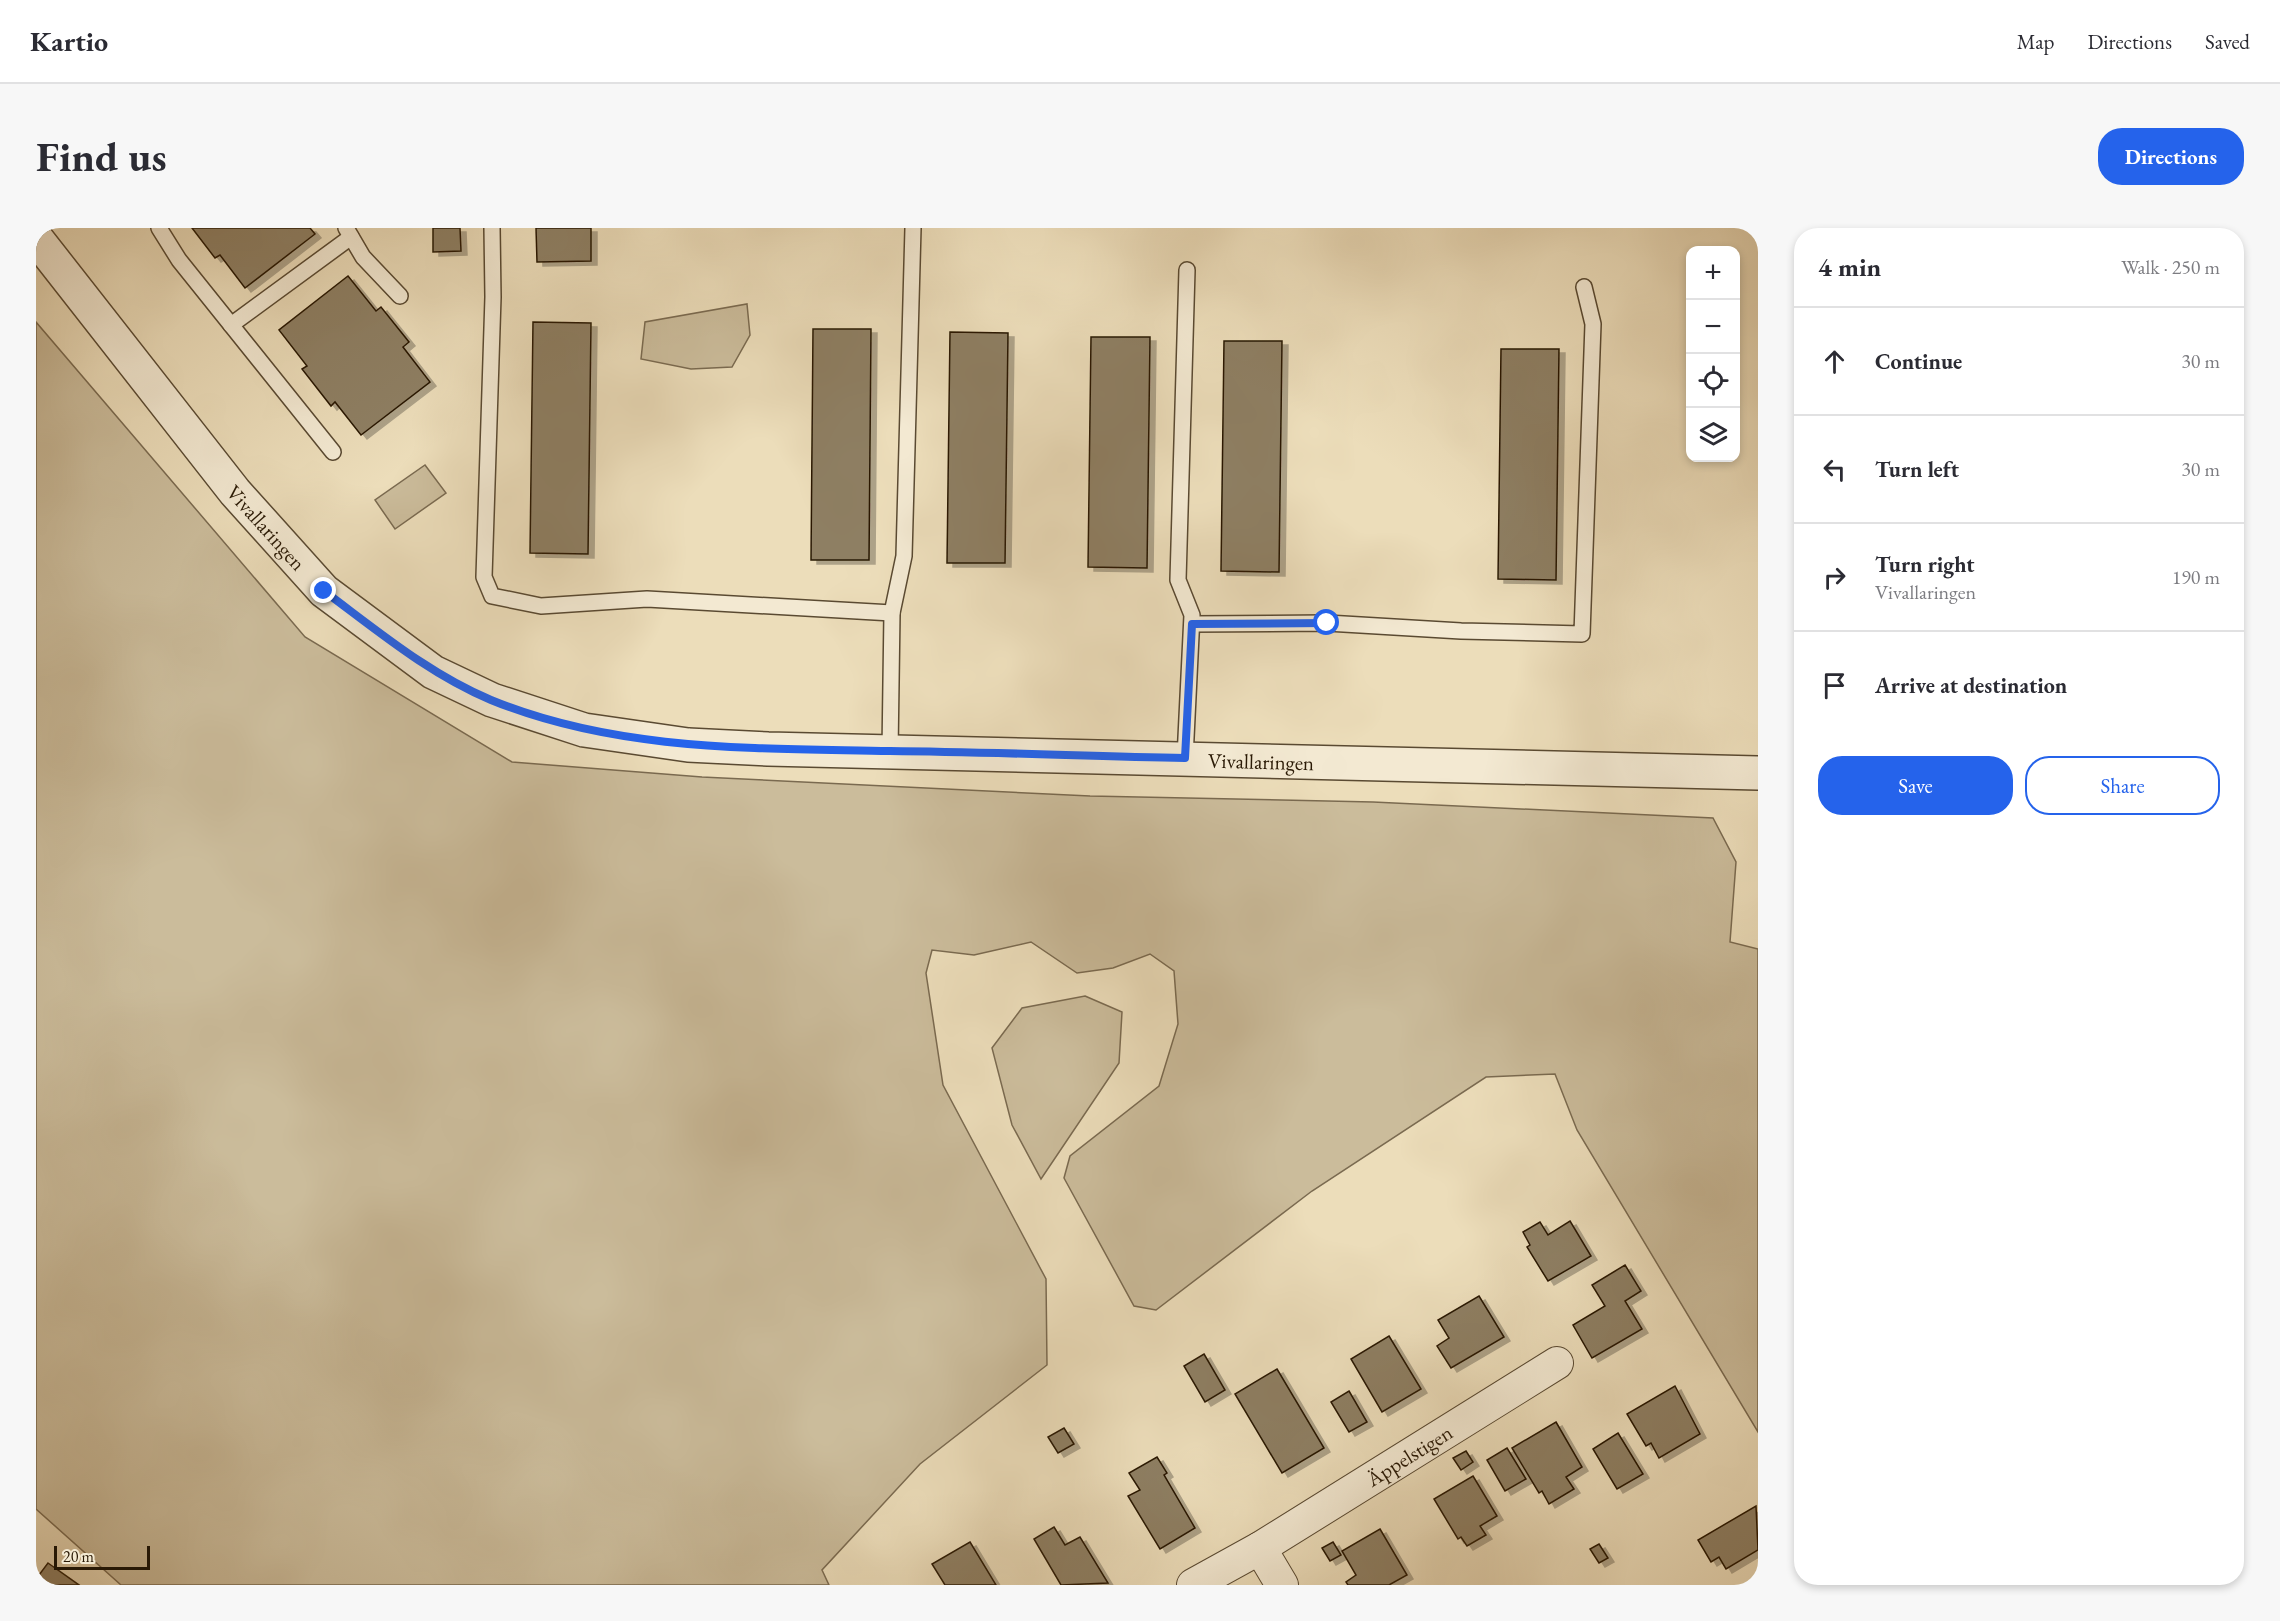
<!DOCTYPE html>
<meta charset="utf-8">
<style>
:root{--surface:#fff;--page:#f7f7f7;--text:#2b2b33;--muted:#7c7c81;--line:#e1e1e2;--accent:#2563eb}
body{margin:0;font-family:"EB Garamond",serif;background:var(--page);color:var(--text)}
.controls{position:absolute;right:18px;top:18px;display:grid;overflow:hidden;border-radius:12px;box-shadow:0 3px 9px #0003}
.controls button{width:54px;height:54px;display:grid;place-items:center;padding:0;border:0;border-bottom:2px solid var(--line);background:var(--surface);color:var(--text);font:30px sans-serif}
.scale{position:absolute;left:18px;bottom:15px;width:96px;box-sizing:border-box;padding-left:6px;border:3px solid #291905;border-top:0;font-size:16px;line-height:21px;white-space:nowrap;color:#291905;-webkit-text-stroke:4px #f3e9d2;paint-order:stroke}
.stop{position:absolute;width:18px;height:18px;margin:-14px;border:4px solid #2563eb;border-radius:50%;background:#fff}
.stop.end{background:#2563eb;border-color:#fff;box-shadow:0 2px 6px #0008}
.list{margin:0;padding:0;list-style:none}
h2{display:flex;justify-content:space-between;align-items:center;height:78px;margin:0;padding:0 24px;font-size:26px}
h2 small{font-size:20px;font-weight:400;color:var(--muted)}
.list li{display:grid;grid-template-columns:39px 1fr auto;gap:18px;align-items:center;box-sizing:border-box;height:108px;padding:0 24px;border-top:2px solid var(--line)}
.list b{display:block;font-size:22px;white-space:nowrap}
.list p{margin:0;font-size:20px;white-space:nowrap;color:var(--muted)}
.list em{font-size:20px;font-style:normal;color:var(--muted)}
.actions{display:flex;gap:12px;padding:18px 24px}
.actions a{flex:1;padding:14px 0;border:2px solid var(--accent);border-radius:24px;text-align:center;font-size:21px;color:var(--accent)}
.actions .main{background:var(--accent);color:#fff}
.icon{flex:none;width:33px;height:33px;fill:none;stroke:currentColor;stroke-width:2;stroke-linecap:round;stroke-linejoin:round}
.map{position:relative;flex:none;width:1722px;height:1357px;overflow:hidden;border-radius:24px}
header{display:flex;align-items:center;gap:36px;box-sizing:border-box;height:84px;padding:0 30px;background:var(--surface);border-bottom:2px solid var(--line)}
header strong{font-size:28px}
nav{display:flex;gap:33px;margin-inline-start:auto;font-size:21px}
.intro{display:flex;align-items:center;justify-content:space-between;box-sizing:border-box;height:144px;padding:0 36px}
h1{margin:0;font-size:42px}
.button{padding:15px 27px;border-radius:24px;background:var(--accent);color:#fff;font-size:21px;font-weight:700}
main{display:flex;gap:36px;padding:0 36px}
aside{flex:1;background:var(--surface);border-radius:24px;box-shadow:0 3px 9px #0003}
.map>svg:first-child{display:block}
.green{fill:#cbbc9b;stroke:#7a6a50;stroke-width:1.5}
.building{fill:#8e7f63;stroke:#291905;stroke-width:1.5;filter:url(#shadow)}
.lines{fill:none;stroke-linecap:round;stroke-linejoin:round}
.service-casing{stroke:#5a4a32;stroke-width:18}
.minor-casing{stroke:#5a4a32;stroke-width:34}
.tertiary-casing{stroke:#5a4a32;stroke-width:36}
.service{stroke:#f3e9d2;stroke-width:15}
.minor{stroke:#f3e9d2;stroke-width:32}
.tertiary{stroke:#f3e9d2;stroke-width:33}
.route{stroke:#2563eb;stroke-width:8}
.labels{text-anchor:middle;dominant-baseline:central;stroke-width:5;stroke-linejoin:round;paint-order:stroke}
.street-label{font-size:21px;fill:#291905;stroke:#f3e9d2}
</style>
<header>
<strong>Kartio</strong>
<nav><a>Map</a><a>Directions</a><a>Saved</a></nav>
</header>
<div class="intro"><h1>Find us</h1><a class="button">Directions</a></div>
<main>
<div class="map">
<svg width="1722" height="1357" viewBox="0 0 1722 1357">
<defs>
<filter id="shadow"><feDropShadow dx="6" dy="4" stdDeviation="0" flood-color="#0004"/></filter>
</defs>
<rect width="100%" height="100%" fill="#ecddba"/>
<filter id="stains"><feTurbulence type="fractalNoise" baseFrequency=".00333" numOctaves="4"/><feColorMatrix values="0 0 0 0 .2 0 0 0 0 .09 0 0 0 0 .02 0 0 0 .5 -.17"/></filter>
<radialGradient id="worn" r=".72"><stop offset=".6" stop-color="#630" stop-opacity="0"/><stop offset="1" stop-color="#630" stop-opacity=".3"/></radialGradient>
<g class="green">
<polygon points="711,76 714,107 696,139 655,141 605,131 609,94"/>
<polygon points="0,94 269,409 476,534 666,549 1054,568 1337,574 1677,590 1700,634 1694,714 1722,721 1722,1204 1541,902 1519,846 1450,849 1276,963 1120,1082 1098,1078 1028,950 1034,928 1123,858 1142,796 1138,743 1114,726 1077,740 1041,745 995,714 938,727 896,722 890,745 907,857 1010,1051 1011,1137 884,1236 786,1342 793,1357 85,1357 0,1281"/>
<polygon points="389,237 410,265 359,301 339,272"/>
<polygon points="1049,768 1086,784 1083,835 1005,951 976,897 956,820 986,780"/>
</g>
<g class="building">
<polygon points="156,0 274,0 279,6 209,60 184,27 179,30"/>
<polygon points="397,0 424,0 425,23 397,24"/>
<polygon points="500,0 555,0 555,33 501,34"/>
<polygon points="312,48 340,83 345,79 373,114 367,119 394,154 325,207 299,174 295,178 266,141 271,138 243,102"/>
<polygon points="497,94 555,95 552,326 494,325"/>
<polygon points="777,101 835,101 833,332 775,332"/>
<polygon points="914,104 972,105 969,335 911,335"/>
<polygon points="1055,109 1114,109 1111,340 1052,339"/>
<polygon points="1188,113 1246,113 1243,344 1185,343"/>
<polygon points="1465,121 1523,121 1520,352 1462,351"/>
<polygon points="1534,993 1555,1028 1512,1053 1491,1019 1494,1017 1487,1004 1504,994 1512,1007"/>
<polygon points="1589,1037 1605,1063 1589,1073 1606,1101 1556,1130 1537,1097 1569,1078 1556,1057"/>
<polygon points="1443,1068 1468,1109 1415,1140 1401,1118 1413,1110 1402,1092"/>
<polygon points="1353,1108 1385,1161 1346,1184 1315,1131"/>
<polygon points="1168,1126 1189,1162 1169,1174 1148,1138"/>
<polygon points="1241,1141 1288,1220 1246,1245 1199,1166"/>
<polygon points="1639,1158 1664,1206 1623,1230 1615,1215 1610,1218 1591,1186"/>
<polygon points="1313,1163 1331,1194 1313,1204 1295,1174"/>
<polygon points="1520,1194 1546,1239 1530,1249 1538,1261 1513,1276 1506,1263 1503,1265 1476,1220"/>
<polygon points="1028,1200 1038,1216 1022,1225 1012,1209"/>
<polygon points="1582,1205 1607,1246 1581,1261 1557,1221"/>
<polygon points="1471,1220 1490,1251 1469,1263 1451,1232"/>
<polygon points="1430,1223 1437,1234 1425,1242 1417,1230"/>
<polygon points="1121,1229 1131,1245 1128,1247 1159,1300 1124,1321 1092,1268 1104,1262 1093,1245"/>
<polygon points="1437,1248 1461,1288 1444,1298 1450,1307 1431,1318 1425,1309 1422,1311 1398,1271"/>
<polygon points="1720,1278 1722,1322 1690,1341 1683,1329 1675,1334 1662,1312"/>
<polygon points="1018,1299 1029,1317 1044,1309 1072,1355 1025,1357 998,1311"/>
<polygon points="1344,1301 1371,1347 1353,1357 1312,1357 1310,1354 1320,1347 1306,1323"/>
<polygon points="934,1314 960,1357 909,1357 896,1336"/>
<polygon points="1297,1314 1305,1327 1294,1333 1286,1320"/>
<polygon points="1563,1316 1572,1330 1563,1335 1554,1321"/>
<polygon points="12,1335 43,1357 0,1357 0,1351"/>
</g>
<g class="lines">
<g class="service-casing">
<g id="service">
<polyline points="123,0 143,32 297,224"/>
<polyline points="310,0 327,29 364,68"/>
<polyline points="456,0 457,69 448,349 456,368 505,378 611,371 856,385"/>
<polyline points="195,97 315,9"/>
<polyline points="1156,396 1291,395 1425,403 1546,406 1557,96 1548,59"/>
<polyline points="854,523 856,385 868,328 877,0"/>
<polyline points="1149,530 1156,387 1142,352 1151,42"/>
</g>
</g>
<g class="minor-casing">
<g id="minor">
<polyline points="1224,1320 1246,1357"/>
<path id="s1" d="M1157,1357L1224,1320L1521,1135"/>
</g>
</g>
<g class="tertiary-casing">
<g id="tertiary">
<path id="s2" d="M0,10L199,264L288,363L397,444L456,472L548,502L652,517L732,521L1722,545"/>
</g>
</g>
<use href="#service" class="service"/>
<use href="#minor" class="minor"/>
<use href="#tertiary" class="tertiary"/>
</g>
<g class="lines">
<path class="route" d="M288,363C342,403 393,446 455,472C582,524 719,520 854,523C952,524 1050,528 1149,530L1156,396L1291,395"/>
</g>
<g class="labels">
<g class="street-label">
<text stroke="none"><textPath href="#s2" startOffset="370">Vivallaringen</textPath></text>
<text stroke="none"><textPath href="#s2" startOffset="1432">Vivallaringen</textPath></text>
<text stroke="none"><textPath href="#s1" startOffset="252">Äppelstigen</textPath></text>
</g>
</g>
<rect width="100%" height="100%" filter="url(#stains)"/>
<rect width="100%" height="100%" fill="url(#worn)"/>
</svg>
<div class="controls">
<button>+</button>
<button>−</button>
<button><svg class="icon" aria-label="locate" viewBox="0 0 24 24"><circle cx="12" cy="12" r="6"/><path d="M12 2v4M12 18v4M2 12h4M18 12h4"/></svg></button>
<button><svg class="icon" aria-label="layers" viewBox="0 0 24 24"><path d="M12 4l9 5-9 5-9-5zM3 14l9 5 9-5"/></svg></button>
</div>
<div class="scale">20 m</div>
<div class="stop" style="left:1291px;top:395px"></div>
<div class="stop end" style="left:288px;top:363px"></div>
</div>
<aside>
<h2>4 min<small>Walk · 250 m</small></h2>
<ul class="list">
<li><svg class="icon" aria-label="ahead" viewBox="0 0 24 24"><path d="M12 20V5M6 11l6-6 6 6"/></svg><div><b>Continue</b></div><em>30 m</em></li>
<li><svg class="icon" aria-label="left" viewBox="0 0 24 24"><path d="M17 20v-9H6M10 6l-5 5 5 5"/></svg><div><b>Turn left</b></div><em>30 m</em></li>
<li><svg class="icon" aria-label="right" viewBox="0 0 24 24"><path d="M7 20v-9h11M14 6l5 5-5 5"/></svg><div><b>Turn right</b><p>Vivallaringen</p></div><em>190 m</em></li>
<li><svg class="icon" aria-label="arrive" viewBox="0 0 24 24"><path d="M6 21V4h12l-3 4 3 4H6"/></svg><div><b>Arrive at destination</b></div></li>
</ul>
<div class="actions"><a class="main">Save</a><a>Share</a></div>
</aside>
</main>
